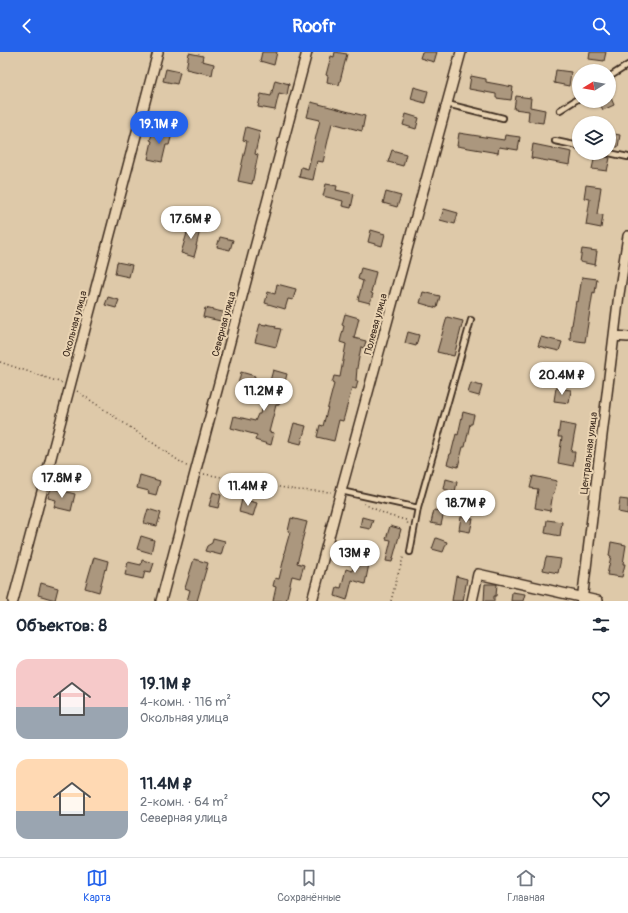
<!DOCTYPE html>
<html lang="ru">
<meta charset="utf-8">
<style>
:root{--surface:#fff;--page:#f6f6f7;--text:#1f2937;--muted:#747a83;--line:#e0e1e3;--accent:#2563eb}
body{margin:0;font-family:Pangolin,sans-serif;background:var(--page);color:var(--text);height:100vh;display:flex;flex-direction:column;font-size:15px;white-space:nowrap}
*{box-sizing:border-box;margin:0}
p{font-size:13px;color:var(--muted)}
.icon{flex:none;width:22px;height:22px;fill:none;stroke:currentColor;stroke-width:2;stroke-linecap:round;stroke-linejoin:round}
.map{position:relative;height:549px;overflow:hidden}
.sheet{display:flex;flex-direction:column;background:var(--surface);flex:1}
.sheet>*{flex:none}
.needle{width:26px;rotate:259deg}
.tools{position:absolute;left:572px;top:12px;display:grid;gap:8px}
.tools a{display:grid;place-items:center;width:44px;height:44px;border-radius:50%;background:var(--surface);box-shadow:0 1px 3px #0004;font-size:20px}
.price{position:absolute;translate:-50% -34px;padding:0 9px;border-radius:14px;background:#fff;color:#222;font-size:13px;line-height:26px;filter:drop-shadow(0 1px 2px #0008)}
.price::after{content:'';position:absolute;left:50%;top:24px;width:12px;height:9px;margin-left:-6px;background:inherit;clip-path:polygon(0 0,100% 0,50% 100%)}
.price.active{background:var(--accent);color:#fff}
ul{padding:0;list-style:none}
li{display:flex;align-items:center;gap:12px;height:100px;padding:0 16px}
li span{display:grid;place-items:center;flex:none;width:112px;height:80px;border-radius:12px;color:#555}
li>.icon{margin-inline-start:auto}
span .icon{width:48px;height:48px;fill:#fffc;stroke-width:1}
li b{font-size:17px}
h2{display:flex;justify-content:space-between;align-items:center;height:48px;padding:0 16px;font-size:17px}
header{display:flex;justify-content:space-between;align-items:center;height:52px;padding:0 16px;background:var(--accent);color:#fff;font-size:18px;font-weight:700}
.menu{display:flex;justify-content:space-around;align-items:center;height:56px;border-top:1px solid var(--line);background:var(--surface);font-size:11px;color:var(--muted)}
.menu a{display:grid;justify-items:center;gap:2px}
.menu .active{color:var(--accent)}
.map>svg:first-child{display:block}
.building{fill:#ab977e;stroke:#3b2a1e}
.lines{fill:none;stroke-linecap:round;stroke-linejoin:round}
.service-casing{stroke:#3b2a1e;stroke-width:8}
.minor-casing{stroke:#3b2a1e;stroke-width:12}
.path{stroke:#3b2a1e;stroke-width:1.5;stroke-dasharray:1 3;stroke-linecap:butt}
.service{stroke:#e9d3b2;stroke-width:4.5}
.minor{stroke:#e9d3b2;stroke-width:9}
.labels{text-anchor:middle;dominant-baseline:central;stroke-width:4;stroke-linejoin:round;paint-order:stroke}
.street-label{font-size:10px;fill:#3b2a1e;stroke:#e9d3b2}
</style>
<header><svg class="icon" aria-label="back" viewBox="0 0 24 24"><path d="M15 5l-7 7 7 7"/></svg>Roofr<svg class="icon" aria-label="search" viewBox="0 0 24 24"><circle cx="10" cy="10" r="6"/><path d="M15 15l6 6"/></svg></header>
<div class="map">
<svg width="628" height="549" viewBox="0 0 628 549">
<rect width="100%" height="100%" fill="#dec9a9"/>
<filter id="ink" filterUnits="userSpaceOnUse"><feTurbulence type="fractalNoise" baseFrequency=".025" numOctaves="2"/><feDisplacementMap in="SourceGraphic" scale="8" xChannelSelector="R" yChannelSelector="G"/><feConvolveMatrix kernelMatrix="1 2 1 2 8 2 1 2 1" color-interpolation-filters="sRGB"/></filter>
<g filter="url(#ink)">
<!-- building -->
<path class="building" d="M262 0H277L274 13 260 9Z
M335 0 347 2 339 33 327 30 328 24 326 23 331 4 334 5Z
M422 0H437L434 10 420 6Z
M590 0H606L604 9 589 7Z
M189 1 203 4 202 9 214 12 212 23 186 17Z
M166 17 180 20 177 32 163 29Z
M556 18 571 20 569 34 554 31Z
M471 24 486 27V30L513 35 511 48 496 46V42L469 37Z
M275 28 289 32 287 43 279 41 275 58 258 55 261 42 271 44Z
M414 35 428 39 425 51 411 47Z
M516 44 531 46 530 55 545 58 543 71 528 69 529 59 514 57Z
M611 46 614 53 603 58 600 52 605 49H609V47Z
M311 50 365 64 362 79 332 71 323 110 317 109 313 128 299 125 301 115 308 117 320 68 307 65Z
M406 62 419 66 416 77 403 73Z
M246 75 260 79 255 102 258 103 252 132 238 129 247 89 243 88Z
M154 77 172 82 169 93H166L162 110 148 107 152 89 150 88Z
M459 81 504 88 505 83 520 85 518 98 499 95 498 101 457 94Z
M609 81 620 83 618 95 609 94Z
M533 92 572 100 570 113 531 106Z
M392 98 406 102 403 114 388 110Z
M595 103 610 106 607 119 592 117Z
M326 132 337 134 336 138 354 142 351 156 342 154 343 149 323 144Z
M586 133 601 135 597 162 603 163 601 176 586 173 590 147 584 146Z
M386 140 401 144 397 155 383 151Z
M444 157 458 161 455 172 440 168Z
M188 171 201 174 196 194H197L194 205 181 201 187 181H186Z
M371 178 385 182 382 194 368 190Z
M220 185 233 188 230 198 217 195Z
M582 197 597 199 595 213 580 210Z
M117 210 132 213 129 225 115 222Z
M361 216 376 220 371 241 373 242 370 251 358 248 363 229 358 227Z
M582 225 597 227 595 241 593 240 585 290 570 288 571 273H572L576 249 578 250Z
M277 232 296 237 293 248 288 247 285 257 265 251 268 240 275 242Z
M423 240 440 244 437 256 420 251Z
M108 245 119 248 116 256 105 253Z
M205 256 227 261 225 270 203 265Z
M345 262 359 266 354 286 366 289 364 296 361 295 357 316 356 329H358L356 337 352 336 343 369 339 368 334 389 317 385 320 373 323 374 334 332 332 331 334 324 340 325 346 292 340 290 344 274 342 273Z
M447 265 463 269 454 304 437 300Z
M260 272 266 273V272L276 274 275 276 281 277 276 295 255 290Z
M408 280 419 283 416 294 405 291Z
M541 285 562 290 559 299 538 294Z
M569 317 584 319 582 332 567 330Z
M273 318 287 322 279 353H276L269 380 274 381 271 393 255 388 257 383 231 376 234 364 255 369 258 362H260L261 358H262Z
M241 320 255 324 252 336 238 332Z
M471 331 482 334 479 344 468 341Z
M556 336 571 338 569 351 554 349Z
M463 360 474 363 472 372H470L465 395H463L458 415 447 412 450 402H451L456 382 458 383Z
M294 371 306 374 301 392 289 389Z
M560 371 576 374 571 400H575L573 414 558 411 562 385H558Z
M140 423 160 429 156 443 148 441 149 439 137 436Z
M533 424 557 429 554 441H553L550 459 535 456 538 437 530 436Z
M446 427 457 430 455 440 444 437Z
M51 436 75 442 71 459 54 455 56 448 48 446Z
M213 440 221 443 218 456 209 454Z
M242 447 257 451 253 464 239 460Z
M620 447 628 448V462L618 460Z
M148 457 161 461 157 474 144 471Z
M434 458 444 460 441 473 431 471Z
M362 465 373 468 370 477 360 475Z
M461 465 473 467 470 480 459 478Z
M291 466 307 470 301 493H302L297 511 304 513 300 526 292 524 286 549H273L276 535 273 534 275 526 279 527 285 502 284 501 290 480 288 479Z
M547 468 562 470 560 484 545 481Z
M390 474 401 477 392 510 386 509 391 488 386 487Z
M141 484 154 488 151 501 137 497Z
M213 486 225 489 221 503 205 499 207 494 212 491Z
M436 486 447 490 443 500 432 497Z
M611 490 626 493 623 512H625L622 525 607 523 611 504H609Z
M357 499 371 502 365 532 352 528 347 548 335 544 337 535 341 536 346 517 352 519Z
M94 505 108 509 106 518 105 517 99 540 85 536Z
M546 505 561 507 558 521 543 518Z
M194 507 208 511 197 549H187L190 538 185 536Z
M142 508 154 511 151 520 145 519 143 527 125 523 128 510 141 513Z
M456 524 467 527 463 549H452Z
M41 531 58 536 55 548 38 543Z
M485 532H497L496 544H494V549H484Z
M512 540 525 542 523 549H511Z"/>
<g class="lines">
<defs>
<path id="service" d="M609 25 628 13
M447 52 503 66
M560 58 579 46
M555 89 579 94
M609 101 628 105
M341 439 418 456 471 268
M410 500 418 456"/>
<path id="minor" d="M614 284 628 285
M13 549 70 334 158 0
M161 549 307 0
M312 549 341 439 461 0
M472 549 478 522 598 549
M582 549 619 242 628 184"/>
</defs>
<!-- service casing -->
<use href="#service" class="service-casing"/>
<!-- minor casing -->
<use href="#minor" class="minor-casing"/>
<!-- path -->
<path class="path" d="M0 310 62 331
M77 339 188 415
M204 422 297 438 331 440
M364 452 390 464 406 468 408 472
M391 549 396 529 404 503"/>
<!-- service -->
<use href="#service" class="service"/>
<!-- minor -->
<use href="#minor" class="minor"/>
</g>
</g>
<g class="labels">
<!-- street labels -->
<g class="street-label">
<text transform="translate(75 272) rotate(-75)">Окольная улица</text>
<text transform="translate(224 272) rotate(-75)">Северная улица</text>
<text transform="translate(376 272) rotate(-75)">Полевая улица</text>
<text transform="translate(589 401) rotate(-83)">Центральная улица</text>
</g>
</g>
</svg>
<div class="tools">
<a><svg class="needle" viewBox="-14 -14 28 28"><path d="M0-13l5 13h-10z" fill="#e53935"/><path d="M0 13l5-13h-10z" fill="#747a83"/></svg></a>
<a><svg class="icon" aria-label="layers" viewBox="0 0 24 24"><path d="M12 4l9 5-9 5-9-5zM3 14l9 5 9-5"/></svg></a>
</div>
<b class="price active" style="left:159px;top:93px">19.1M ₽</b>
<b class="price" style="left:191px;top:188px">17.6M ₽</b>
<b class="price" style="left:562px;top:344px">20.4M ₽</b>
<b class="price" style="left:264px;top:360px">11.2M ₽</b>
<b class="price" style="left:62px;top:447px">17.8M ₽</b>
<b class="price" style="left:248px;top:455px">11.4M ₽</b>
<b class="price" style="left:466px;top:472px">18.7M ₽</b>
<b class="price" style="left:355px;top:522px">13M ₽</b>
</div>
<section class="sheet">
<h2>Объектов: 8<svg class="icon" aria-label="filters" viewBox="0 0 24 24"><path d="M4 7h16M4 17h16"/><circle cx="9" cy="7" r="2"/><circle cx="15" cy="17" r="2"/></svg></h2>
<ul>
<li><span style="background:linear-gradient(#f6c9c9 60%,#9aa5b1 0)"><svg class="icon" aria-label="home" viewBox="0 0 24 24"><path d="M3 11l9-7 9 7M6 9v11h12V9"/></svg></span><div><b>19.1M ₽</b><p>4-комн. · 116 m²</p><p>Окольная улица</p></div><svg class="icon" aria-label="heart" viewBox="0 0 24 24"><path d="M12 20l-8-8c-3-5 5-10 8-4 3-6 11-1 8 4z"/></svg></li>
<li><span style="background:linear-gradient(#ffd9b3 65%,#9aa5b1 0)"><svg class="icon" aria-label="home" viewBox="0 0 24 24"><path d="M3 11l9-7 9 7M6 9v11h12V9"/></svg></span><div><b>11.4M ₽</b><p>2-комн. · 64 m²</p><p>Северная улица</p></div><svg class="icon" aria-label="heart" viewBox="0 0 24 24"><path d="M12 20l-8-8c-3-5 5-10 8-4 3-6 11-1 8 4z"/></svg></li>
</ul>
</section>
<nav class="menu">
<a class="active"><svg class="icon" aria-label="map" viewBox="0 0 24 24"><path d="M3 6l6-2 6 2 6-2v14l-6 2-6-2-6 2zM9 4v14M15 6v14"/></svg>Карта</a>
<a><svg class="icon" aria-label="saved" viewBox="0 0 24 24"><path d="M7 4h10v16l-5-4-5 4z"/></svg>Сохранённые</a>
<a><svg class="icon" aria-label="home" viewBox="0 0 24 24"><path d="M3 11l9-7 9 7M6 9v11h12V9"/></svg>Главная</a>
</nav>
